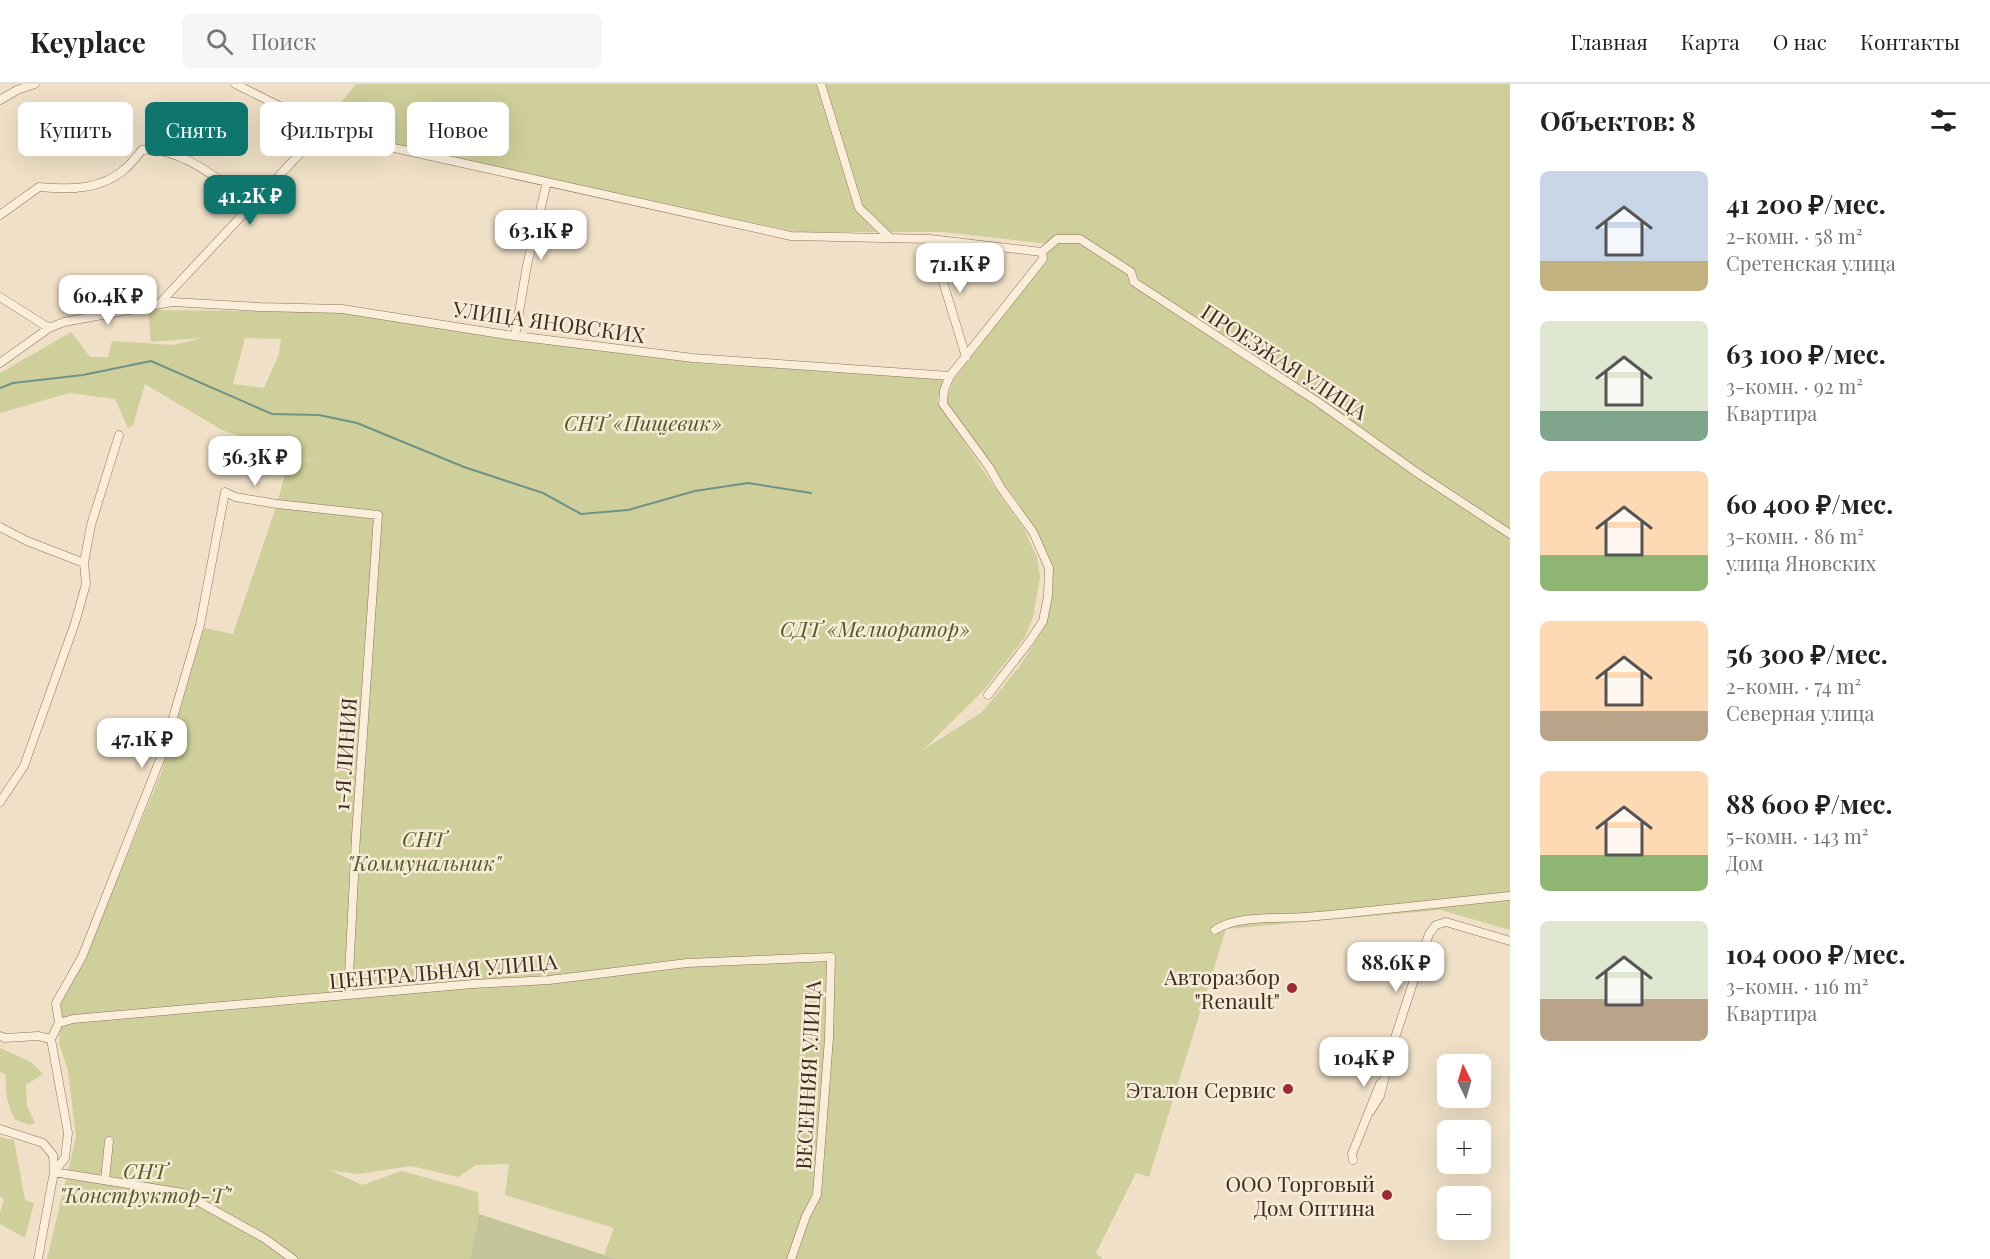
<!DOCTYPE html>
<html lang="ru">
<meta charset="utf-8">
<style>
:root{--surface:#fff;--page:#f6f6f6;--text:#222;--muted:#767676;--line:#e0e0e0;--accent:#0f766e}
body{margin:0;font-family:"Playfair Display",serif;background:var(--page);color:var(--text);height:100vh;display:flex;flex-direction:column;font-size:22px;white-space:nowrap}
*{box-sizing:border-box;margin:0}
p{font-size:20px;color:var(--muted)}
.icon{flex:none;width:33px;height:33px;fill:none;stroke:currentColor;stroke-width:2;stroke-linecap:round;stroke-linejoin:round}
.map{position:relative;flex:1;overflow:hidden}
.drawer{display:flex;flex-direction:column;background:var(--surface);width:480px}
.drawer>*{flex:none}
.banner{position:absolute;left:18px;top:18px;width:570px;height:54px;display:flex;gap:12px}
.needle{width:39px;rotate:355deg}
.buttons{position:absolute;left:1437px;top:970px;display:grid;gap:12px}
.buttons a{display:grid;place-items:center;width:54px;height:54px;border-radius:9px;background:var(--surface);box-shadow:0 6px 24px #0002;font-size:30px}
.price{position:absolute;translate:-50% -51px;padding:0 14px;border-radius:12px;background:#fff;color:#222;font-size:20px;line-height:39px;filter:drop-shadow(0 2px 3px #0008)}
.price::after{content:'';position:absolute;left:50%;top:36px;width:18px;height:14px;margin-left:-9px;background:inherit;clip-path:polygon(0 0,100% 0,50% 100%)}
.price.selected{background:var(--accent);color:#fff}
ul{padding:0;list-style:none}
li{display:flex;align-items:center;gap:18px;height:150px;padding:0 30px}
li span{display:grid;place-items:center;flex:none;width:168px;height:120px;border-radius:9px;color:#555}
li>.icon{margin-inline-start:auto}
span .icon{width:72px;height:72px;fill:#fffc;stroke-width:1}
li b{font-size:26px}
h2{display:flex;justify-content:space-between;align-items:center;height:72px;padding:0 30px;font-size:26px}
.chip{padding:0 21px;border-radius:9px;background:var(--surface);box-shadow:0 6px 24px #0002;font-size:21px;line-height:54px}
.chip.selected{background:var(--accent);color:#fff}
header{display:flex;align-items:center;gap:36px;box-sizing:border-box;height:84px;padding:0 30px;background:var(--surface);border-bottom:2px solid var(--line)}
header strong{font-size:28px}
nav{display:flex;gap:33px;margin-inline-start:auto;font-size:21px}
.search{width:420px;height:54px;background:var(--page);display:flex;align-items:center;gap:15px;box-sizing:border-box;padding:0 21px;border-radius:9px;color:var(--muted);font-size:22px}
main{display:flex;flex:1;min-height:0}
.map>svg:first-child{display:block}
.green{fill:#cecf9a;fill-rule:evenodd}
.cemetery{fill:#c3c499}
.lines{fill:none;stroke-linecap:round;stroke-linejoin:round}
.stream{stroke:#6e9386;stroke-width:2}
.minor-casing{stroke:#8d715b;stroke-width:9}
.minor{stroke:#faeedb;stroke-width:8}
.poi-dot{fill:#9e2934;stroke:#f7ebd7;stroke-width:2}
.labels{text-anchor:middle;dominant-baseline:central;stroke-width:5;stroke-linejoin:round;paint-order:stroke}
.street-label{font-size:21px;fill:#3c2b1f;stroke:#f7ebd7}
.park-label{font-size:21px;font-style:italic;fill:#515925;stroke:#f7ebd7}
.poi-label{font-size:21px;fill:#3c2b1f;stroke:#f7ebd7;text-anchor:end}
</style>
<header>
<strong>Keyplace</strong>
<div class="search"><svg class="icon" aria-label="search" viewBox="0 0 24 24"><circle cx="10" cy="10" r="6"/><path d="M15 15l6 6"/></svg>Поиск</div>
<nav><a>Главная</a><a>Карта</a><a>О нас</a><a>Контакты</a></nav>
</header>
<main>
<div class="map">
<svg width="1510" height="1175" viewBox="0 0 1510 1175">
<rect width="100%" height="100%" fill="#f0e0c7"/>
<!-- green -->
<path class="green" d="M356 0H1510V846L1441 826 1226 845 1149 1093 1136 1089 1096 1169 1103 1175H617L604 1171 614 1144 505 1111 509 1080 476 1081 458 1093 411 1082 358 1090 330 1086 362 1101 402 1087 478 1108 479 1130 470 1175H47L76 1053 68 987 59 959 61 919 120 789 162 687 204 544 233 550 277 420 290 371 322 381 222 346 145 300 133 341 128 344 115 315 69 309 0 329V289L71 248 90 273H108L112 257 173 261 202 254 151 258 148 226 347 228 493 253 707 280 942 293 943 300 937 317 1001 413 1023 443 1037 473 1040 493 1033 533 1025 553 985 605 923 666 982 628 1019 583 1044 544 1052 501 1047 468 1018 419 948 321V311L954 295 1047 175 1048 160 943 148H797L360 54 328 42 338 22ZM245 254 281 255 279 270 264 304 233 300Z
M0 964 31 978 43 990 26 1001 27 1022 35 1039 30 1041 14 1035 7 1015 5 990 0 988Z
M0 1053 14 1056 25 1116 34 1119 25 1154 0 1140V1128L4 1116 0 1112Z"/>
<!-- cemetery -->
<path class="cemetery" d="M479 1130 604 1171 617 1175H470Z"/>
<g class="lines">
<!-- stream -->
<path class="stream" d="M0 304 13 299 83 291 151 277 272 330 319 331 357 339 464 383 543 409 581 430 628 426 695 407 748 399 811 409"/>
<defs>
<path id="minor" d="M235 0 308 36 321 47 357 59 385 62 791 152 930 155 1042 168
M821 0 859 124 889 153
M0 16 17 6 35 0
M0 131 39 103C70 106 102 106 126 84 132 79 137 72 142 66 183 63 221 98 254 120
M930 155 966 273
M1042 168 1057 155H1080L1131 188 1134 198 1318 318 1416 388 1510 450
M0 213 49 244
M160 219 321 47
M515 252 527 181 547 98
M0 279 49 244 64 238 172 218 259 223 342 225 507 251 693 274 950 292 1043 175 1042 168
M950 292 944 306 943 320 989 383 1001 404 1033 448 1049 484 1048 512 1043 537 1029 558 988 611
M0 443 27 457 84 479
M0 718 24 682 75 539 86 500 84 479 91 441 119 351
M1215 846C1237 831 1278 835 1305 833 1373 827 1442 819 1510 812
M59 939 73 935 473 900 549 896 687 879 831 873 829 954 817 1111 806 1132 791 1175
M0 952 5 954 38 952 51 955
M1370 1028 1380 1012 1392 963 1429 850 1436 841 1446 838 1510 857
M0 1045 43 1059 53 1071 54 1088 38 1175
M1353 1076 1352 1070 1380 1000
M54 1088 65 1074 68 1049 51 955 59 939 56 919 82 873 163 668 200 541 225 408 235 413 277 420 378 431 356 752 348 911
M54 1088 183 1109 264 1154 293 1175
M105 1096 109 1057"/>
</defs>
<!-- minor casing -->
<use href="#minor" class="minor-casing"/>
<!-- minor -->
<use href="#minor" class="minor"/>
</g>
<!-- markers -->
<g class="poi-dot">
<circle cx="1292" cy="904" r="6"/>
<circle cx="1288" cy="1005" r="6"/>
<circle cx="1387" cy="1111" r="6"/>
</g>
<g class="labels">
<!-- street labels -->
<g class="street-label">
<text transform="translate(549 237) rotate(8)">УЛИЦА ЯНОВСКИХ</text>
<text transform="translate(1285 277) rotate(33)">ПРОЕЗЖАЯ УЛИЦА</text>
<text transform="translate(344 670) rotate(-86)">1-Я ЛИНИЯ</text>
<text transform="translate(443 886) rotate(-5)">ЦЕНТРАЛЬНАЯ УЛИЦА</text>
<text transform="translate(807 991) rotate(-87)">ВЕСЕННЯЯ УЛИЦА</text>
</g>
<!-- park labels -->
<g class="park-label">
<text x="643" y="338">СНТ «Пищевик»</text>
<text x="875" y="544">СДТ «Мелиоратор»</text>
<text x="424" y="754">СНТ<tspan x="424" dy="24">"Коммунальник"</tspan></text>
<text x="145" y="1086">СНТ<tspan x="145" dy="24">"Конструктор-Т"</tspan></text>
</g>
<!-- poi labels -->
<g class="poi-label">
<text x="1280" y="892">Авторазбор<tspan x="1280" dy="24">"Renault"</tspan></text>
<text x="1276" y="1005">Эталон Сервис</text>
<text x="1375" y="1099">ООО Торговый<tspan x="1375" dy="24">Дом Оптина</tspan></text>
</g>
</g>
</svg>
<div class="buttons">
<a><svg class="needle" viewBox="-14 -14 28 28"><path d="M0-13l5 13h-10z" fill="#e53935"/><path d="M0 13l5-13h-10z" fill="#767676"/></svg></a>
<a>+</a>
<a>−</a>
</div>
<b class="price selected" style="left:250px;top:142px">41.2K ₽</b>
<b class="price" style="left:541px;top:177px">63.1K ₽</b>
<b class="price" style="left:960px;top:210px">71.1K ₽</b>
<b class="price" style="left:108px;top:242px">60.4K ₽</b>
<b class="price" style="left:255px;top:403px">56.3K ₽</b>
<b class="price" style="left:142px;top:685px">47.1K ₽</b>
<b class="price" style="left:1396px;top:909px">88.6K ₽</b>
<b class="price" style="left:1364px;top:1004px">104K ₽</b>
<div class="banner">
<a class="chip">Купить</a>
<a class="chip selected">Снять</a>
<a class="chip">Фильтры</a>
<a class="chip">Новое</a>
</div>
</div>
<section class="drawer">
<h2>Объектов: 8<svg class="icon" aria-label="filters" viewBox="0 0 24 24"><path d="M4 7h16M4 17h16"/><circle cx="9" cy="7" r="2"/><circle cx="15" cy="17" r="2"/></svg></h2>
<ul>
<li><span style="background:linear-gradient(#c9d6e8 75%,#c2b280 0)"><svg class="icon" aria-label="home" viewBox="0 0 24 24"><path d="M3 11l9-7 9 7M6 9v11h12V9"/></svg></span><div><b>41 200 ₽/мес.</b><p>2-комн. · 58 m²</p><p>Сретенская улица</p></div></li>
<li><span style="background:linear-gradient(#dfe7d0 75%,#7fa58c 0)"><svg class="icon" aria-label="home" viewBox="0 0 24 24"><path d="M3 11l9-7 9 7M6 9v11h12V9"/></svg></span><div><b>63 100 ₽/мес.</b><p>3-комн. · 92 m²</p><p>Квартира</p></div></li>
<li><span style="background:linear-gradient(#ffd9b3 70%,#8fb573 0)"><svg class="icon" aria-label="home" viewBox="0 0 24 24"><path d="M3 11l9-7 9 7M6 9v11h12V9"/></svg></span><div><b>60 400 ₽/мес.</b><p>3-комн. · 86 m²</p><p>улица Яновских</p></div></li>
<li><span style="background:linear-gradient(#ffd9b3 75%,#b9a48a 0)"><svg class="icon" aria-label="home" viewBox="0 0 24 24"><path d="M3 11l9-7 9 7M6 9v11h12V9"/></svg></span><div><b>56 300 ₽/мес.</b><p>2-комн. · 74 m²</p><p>Северная улица</p></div></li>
<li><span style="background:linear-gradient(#ffd9b3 70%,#8fb573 0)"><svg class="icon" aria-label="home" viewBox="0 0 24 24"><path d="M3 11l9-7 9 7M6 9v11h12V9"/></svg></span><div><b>88 600 ₽/мес.</b><p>5-комн. · 143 m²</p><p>Дом</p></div></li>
<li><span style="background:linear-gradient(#dfe7d0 65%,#b9a48a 0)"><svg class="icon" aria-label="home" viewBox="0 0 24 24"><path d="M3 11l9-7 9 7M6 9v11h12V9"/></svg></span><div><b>104 000 ₽/мес.</b><p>3-комн. · 116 m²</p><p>Квартира</p></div></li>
</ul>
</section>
</main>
